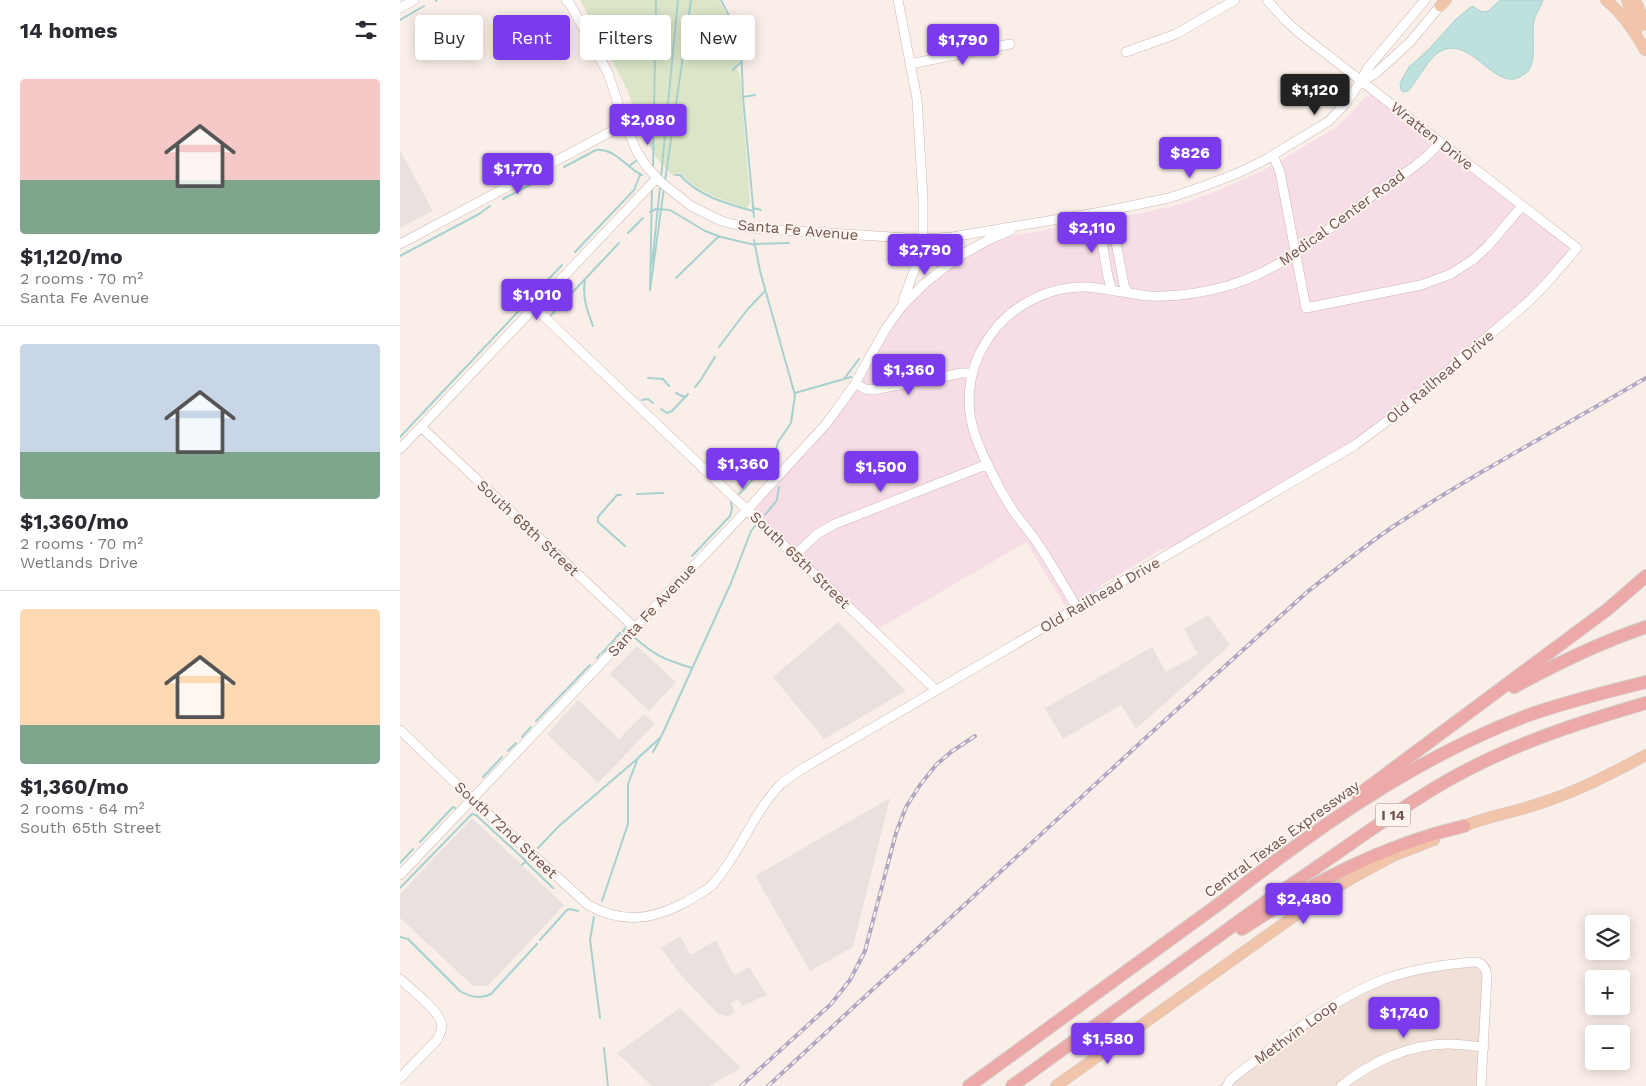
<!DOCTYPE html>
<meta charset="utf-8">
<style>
:root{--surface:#fff;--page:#f2f2f3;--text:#2b2b33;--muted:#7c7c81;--line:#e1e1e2;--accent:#7c3aed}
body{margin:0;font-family:"Work Sans",sans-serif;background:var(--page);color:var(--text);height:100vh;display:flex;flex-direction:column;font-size:19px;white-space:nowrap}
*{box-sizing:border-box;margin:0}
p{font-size:16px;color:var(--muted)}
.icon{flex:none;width:28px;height:28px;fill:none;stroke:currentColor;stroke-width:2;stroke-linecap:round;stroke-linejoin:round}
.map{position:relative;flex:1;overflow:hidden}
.panel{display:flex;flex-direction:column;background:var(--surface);width:400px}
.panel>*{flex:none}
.banner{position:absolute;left:15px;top:15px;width:475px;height:45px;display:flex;gap:10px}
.fabs{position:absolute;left:1185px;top:915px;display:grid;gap:10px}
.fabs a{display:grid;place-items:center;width:45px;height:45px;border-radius:5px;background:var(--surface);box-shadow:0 2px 12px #0003;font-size:25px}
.price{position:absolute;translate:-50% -42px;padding:0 11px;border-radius:5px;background:var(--accent);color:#fff;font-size:16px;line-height:32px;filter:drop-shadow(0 1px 2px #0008)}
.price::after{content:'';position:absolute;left:50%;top:30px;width:15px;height:11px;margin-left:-8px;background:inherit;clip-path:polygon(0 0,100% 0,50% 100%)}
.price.on{background:#222;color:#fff}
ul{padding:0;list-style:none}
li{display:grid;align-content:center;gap:10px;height:265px;padding:0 20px}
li+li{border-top:1px solid var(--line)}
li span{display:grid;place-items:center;height:155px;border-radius:5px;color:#555}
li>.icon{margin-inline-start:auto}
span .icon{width:90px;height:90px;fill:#fffc;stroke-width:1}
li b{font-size:21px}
h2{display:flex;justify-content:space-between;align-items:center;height:60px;padding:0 20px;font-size:21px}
.tag{padding:0 18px;border-radius:5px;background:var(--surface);box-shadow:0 2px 12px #0003;font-size:18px;line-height:45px}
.tag.on{background:var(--accent);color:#fff}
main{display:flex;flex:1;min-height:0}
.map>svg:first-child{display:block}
.residential{fill:#f0e0d8}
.industrial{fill:#e9e1de}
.medical{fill:#f6dde6}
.green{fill:#dbe6c8}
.water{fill:#bfe1de;stroke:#a7d1ce}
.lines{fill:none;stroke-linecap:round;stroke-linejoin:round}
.stream{stroke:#a7d1ce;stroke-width:2}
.minor-casing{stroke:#ccb8b3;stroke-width:10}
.major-casing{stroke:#d4ccca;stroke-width:12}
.highway-casing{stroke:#d4ccca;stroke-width:14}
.minor{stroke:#fff;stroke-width:9}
.major{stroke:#f0c5a9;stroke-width:11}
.highway{stroke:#eca9a7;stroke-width:12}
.rail-casing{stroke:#b0a8c2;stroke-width:4}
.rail{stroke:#fdf4ee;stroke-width:2;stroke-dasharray:5.5;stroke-linecap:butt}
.labels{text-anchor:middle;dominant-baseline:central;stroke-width:4;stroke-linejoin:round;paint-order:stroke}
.shield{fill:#fdf4ee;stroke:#9b847f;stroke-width:1}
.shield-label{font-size:14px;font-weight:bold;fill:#71544f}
.street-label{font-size:15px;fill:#71544f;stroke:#fdf4ee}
</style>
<main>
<section class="panel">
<h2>14 homes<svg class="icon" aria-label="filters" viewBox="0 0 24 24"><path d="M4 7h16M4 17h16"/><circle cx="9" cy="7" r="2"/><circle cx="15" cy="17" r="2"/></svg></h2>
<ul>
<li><span style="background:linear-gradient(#f6c9c9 65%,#7fa58c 0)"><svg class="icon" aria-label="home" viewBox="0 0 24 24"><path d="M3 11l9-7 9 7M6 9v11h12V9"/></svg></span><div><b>$1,120/mo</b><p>2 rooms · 70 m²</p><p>Santa Fe Avenue</p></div></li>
<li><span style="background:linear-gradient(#c9d6e8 70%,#7fa58c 0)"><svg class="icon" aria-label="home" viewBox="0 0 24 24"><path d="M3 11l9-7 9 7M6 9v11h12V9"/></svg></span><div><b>$1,360/mo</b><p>2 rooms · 70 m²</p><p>Wetlands Drive</p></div></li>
<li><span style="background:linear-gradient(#ffd9b3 75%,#7fa58c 0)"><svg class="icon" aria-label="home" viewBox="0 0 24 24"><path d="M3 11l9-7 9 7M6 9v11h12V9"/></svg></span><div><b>$1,360/mo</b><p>2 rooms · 64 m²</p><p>South 65th Street</p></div></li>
</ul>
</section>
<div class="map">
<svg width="1246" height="1086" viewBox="0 0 1246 1086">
<rect width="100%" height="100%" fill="#faefe8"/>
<!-- residential -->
<path class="residential" d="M1076 958 1084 959 1091 966 1085 1086H818L918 1013 968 982Z"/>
<!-- industrial -->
<path class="industrial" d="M0 150 33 211 0 228Z
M808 615 830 645 736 729 721 705 663 739 645 708 752 647 766 672 798 654 784 629Z
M438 622 506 691 424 739 373 677Z
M237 646 276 682 249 711 210 674Z
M178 700 219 739 244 714 255 724 198 783 147 734Z
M490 798 453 947 410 971 355 876Z
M72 818 164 905 88 986H73L0 918V894Z
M280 936 291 955 316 940 334 975 349 967 367 995 342 1006 338 999 331 1003 334 1010 333 1014 327 1016 318 1014 280 974 261 948Z
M280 1008 341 1068 309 1086H252L217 1053Z"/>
<!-- medical -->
<path class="medical" d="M972 95 975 96 1167 244 1168 249V253L1152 272 1127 299 974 428 778 544 758 551 703 584 689 596 667 609 626 542 478 629 357 513 355 508 427 428 450 398 500 316 514 300 550 266 580 248 604 237 743 213 784 203 814 192 862 171 934 129 945 120 965 97Z"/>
<!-- green -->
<path class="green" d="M180 0H319C327 16 342 37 340 56 340 60 337 64 335 67L340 74 350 202 347 208C324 201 297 192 280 173H277L274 177 258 160 244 137 236 118 229 94 223 81Z"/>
<!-- water -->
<path class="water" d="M1100 0H1143C1141 7 1135 14 1134 21 1131 35 1137 58 1129 70 1127 73 1123 75 1120 77 1094 91 1070 33 1039 52 1029 58 1017 81 1008 91L1003 92 1001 90 1000 83 1009 67 1029 49 1056 19 1072 6 1082 12 1088 11Z"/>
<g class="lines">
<!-- stream -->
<path class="stream" d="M321 0 337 31 341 43 343 97 354 217
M36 1 37 0
M0 20 24 6
M333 70 342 61
M343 97 355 95
M229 166 236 161
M164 167 196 150C216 148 226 168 242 175
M253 168 256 0
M276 175H280C298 196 327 204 353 211
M261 177 278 0
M265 181 291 0
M252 188 250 290 264 188
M103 199 151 174
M353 208 361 210
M250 212 256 209 270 210 305 231 321 237 355 245
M228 233 243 218
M354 240 360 271 395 395 391 423 378 442 375 456 377 467
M355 244 389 243
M175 252 234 190 240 175
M0 256 79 214 90 206
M252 264 260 187
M276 278 319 236
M185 280C182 297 187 310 193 326
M170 295 219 243
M151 315 165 301
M319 347 347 310 365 291
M248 378 263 379 269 386
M444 379 459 359
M295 387 300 381 315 357
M276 393 282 396 285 397
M395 393 451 377
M242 400 248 399 253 403
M261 409 267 413 272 411 288 394
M0 437 162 265
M237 494 263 493
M339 494 375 456
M221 495H217L198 517V522L225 546
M365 515 377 500 379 487
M292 556 330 516 332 509 331 502
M223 631 225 628 226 629
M216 637 220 633
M234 637C255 656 266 660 292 668
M202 653 215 639
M197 658 200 654
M136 721 190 665
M122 737 131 727
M108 751 116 743
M253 752 260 739
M83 777 102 757
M20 842 53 807 55 808
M138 848 159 826 237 759
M126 862 153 888
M0 863 13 849
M0 888 72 814 76 815 126 861 122 865
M202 901 228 824V784L238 758 261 737 331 583 351 531 355 526
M194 917 190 940 200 1018
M0 937 8 939 60 991C70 997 80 1000 91 994L137 944
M140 940 167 910 170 909 178 911
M204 1048 208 1086"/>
<defs>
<path id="minor" d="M166 0 170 4 208 73 225 124 237 152 247 167 262 183 291 206 321 221 349 228 523 239 552 237 701 212 769 198 807 185 838 173 863 161 929 121 945 104 961 81 967 69 1025 0
M498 0 517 99 523 198V239L515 268 503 301
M0 8 14 0
M726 52 776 34 835 0
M510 64 610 44
M961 81 975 74 1011 41 1040 6
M873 155 880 172 906 308 1021 285 1051 274 1074 259 1088 246 1122 206
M710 210 724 285 728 293
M697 213 708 277 712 290
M0 244 225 124
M134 307 536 690
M455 383 465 389 473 390 562 373H573
M21 427 235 628
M0 449 257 178
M395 555 417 534 435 524 588 464
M677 608C664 586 651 563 636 541 630 532 623 524 616 515 602 495 583 458 575 435 565 406 568 373 583 347 603 310 645 285 688 287 709 289 729 294 750 296 775 297 802 293 827 286 885 269 922 233 969 198 993 180 1021 166 1040 142
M0 730 72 799 188 905C223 924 252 920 286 902 295 896 307 891 314 883 340 853 353 813 380 785 386 779 395 774 402 769L955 445 994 416 1126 304 1146 284 1177 248 898 32 885 20 867 0
M0 875 347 510 426 424 453 387 485 330 502 306 525 283 561 255 590 239 611 230
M0 979C10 988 38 1010 41 1022 43 1029 40 1034 37 1040L0 1078
M827 1086 831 1079C877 1045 923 1005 977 982 1001 972 1029 967 1054 964 1070 963 1084 956 1087 976L1081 1086
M941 1086C971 1062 1009 1044 1049 1044 1060 1044 1072 1046 1084 1047"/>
<path id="major" d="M1206 0C1223 14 1234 31 1245 50
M1227 0 1237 29
M1235 0 1246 25
M1040 6 1046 0
M1057 829C1083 817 1112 813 1138 804 1176 792 1211 774 1246 755
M656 1086 911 904 954 877 993 856 1034 840"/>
<path id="highway" d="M1114 687C1156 664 1201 642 1246 627
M958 795 1208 609 1246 576
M842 929C912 883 982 845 1064 826
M569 1086 823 901C915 829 1015 758 1126 716 1165 702 1206 692 1246 682
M612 1086 871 898C929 861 984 817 1045 782 1107 746 1177 723 1246 703"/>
</defs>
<!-- minor casing -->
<use href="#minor" class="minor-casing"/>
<!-- major casing -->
<use href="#major" class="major-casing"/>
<!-- highway casing -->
<use href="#highway" class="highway-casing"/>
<!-- minor -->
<use href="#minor" class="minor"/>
<!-- major -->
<use href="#major" class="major"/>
<!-- highway -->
<use href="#highway" class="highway"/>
<defs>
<path id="rail" d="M341 1086 431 1004 450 980 465 951 496 833 506 807 520 785 536 765 551 752 575 736
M368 1086 752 732 906 593C935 570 963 547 994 526 1075 473 1162 427 1246 378"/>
</defs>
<!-- rail casing -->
<use href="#rail" class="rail-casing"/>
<!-- rail -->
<use href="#rail" class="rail"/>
</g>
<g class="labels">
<!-- shield labels -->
<rect class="shield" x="975.5" y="803.5" width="35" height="23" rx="4"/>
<g class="shield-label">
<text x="993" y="815">I 14</text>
</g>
<!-- street labels -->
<g class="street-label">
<text transform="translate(1032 136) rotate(38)">Wratten Drive</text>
<text transform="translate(942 218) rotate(-36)">Medical Center Road</text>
<text transform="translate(398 230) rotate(5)">Santa Fe Avenue</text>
<text transform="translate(1040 377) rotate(-40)">Old Railhead Drive</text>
<text transform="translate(128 528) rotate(43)">South 68th Street</text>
<text transform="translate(400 560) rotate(44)">South 65th Street</text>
<text transform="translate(700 595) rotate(-30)">Old Railhead Drive</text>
<text transform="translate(252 610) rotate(-47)">Santa Fe Avenue</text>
<text transform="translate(106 830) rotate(43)">South 72nd Street</text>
<text transform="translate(882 839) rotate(-36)">Central Texas Expressway</text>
<text transform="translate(896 1032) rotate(-36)">Methvin Loop</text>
</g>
</g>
</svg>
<div class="fabs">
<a><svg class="icon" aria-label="layers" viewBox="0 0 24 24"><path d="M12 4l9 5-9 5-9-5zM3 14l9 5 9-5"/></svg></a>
<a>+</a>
<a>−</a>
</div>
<b class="price" style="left:563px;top:66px">$1,790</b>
<b class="price on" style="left:915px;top:116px">$1,120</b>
<b class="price" style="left:248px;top:146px">$2,080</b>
<b class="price" style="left:790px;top:179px">$826</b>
<b class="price" style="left:118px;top:195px">$1,770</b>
<b class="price" style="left:692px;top:254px">$2,110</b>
<b class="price" style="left:525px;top:276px">$2,790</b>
<b class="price" style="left:137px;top:321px">$1,010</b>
<b class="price" style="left:509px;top:396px">$1,360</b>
<b class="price" style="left:343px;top:490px">$1,360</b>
<b class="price" style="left:481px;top:493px">$1,500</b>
<b class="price" style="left:904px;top:925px">$2,480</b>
<b class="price" style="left:1004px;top:1039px">$1,740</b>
<b class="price" style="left:708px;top:1065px">$1,580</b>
<div class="banner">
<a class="tag">Buy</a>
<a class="tag on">Rent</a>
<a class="tag">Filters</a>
<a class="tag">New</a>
</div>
</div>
</main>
